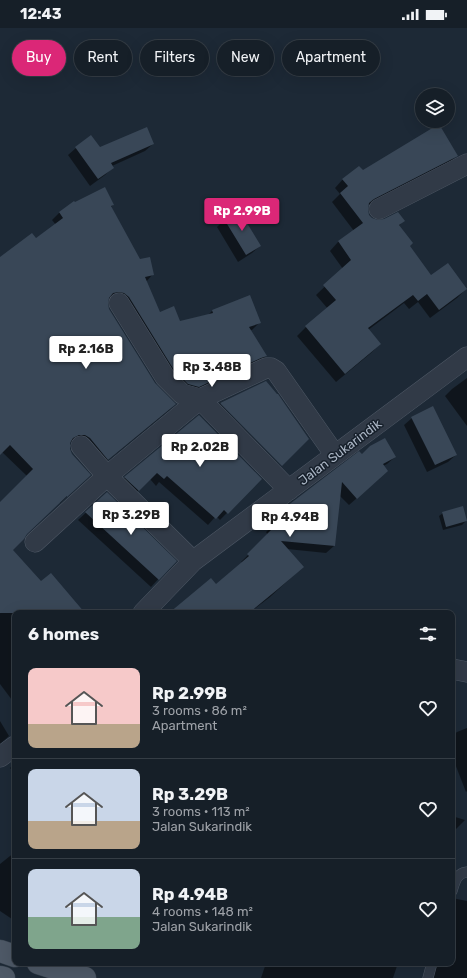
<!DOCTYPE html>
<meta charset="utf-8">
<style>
:root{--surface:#161f28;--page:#232c34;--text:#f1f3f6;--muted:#9ea2a8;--line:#353d45;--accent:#db2777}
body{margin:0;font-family:Rubik,sans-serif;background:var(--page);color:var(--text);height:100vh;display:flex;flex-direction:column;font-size:15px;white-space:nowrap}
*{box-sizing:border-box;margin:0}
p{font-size:13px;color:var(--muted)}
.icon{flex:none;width:22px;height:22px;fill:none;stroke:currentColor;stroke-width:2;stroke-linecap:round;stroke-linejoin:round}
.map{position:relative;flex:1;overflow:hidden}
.panel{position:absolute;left:12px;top:582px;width:443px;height:356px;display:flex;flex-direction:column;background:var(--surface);border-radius:8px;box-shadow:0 4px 16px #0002,0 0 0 1px var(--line)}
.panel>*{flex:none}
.banner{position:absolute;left:12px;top:12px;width:443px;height:36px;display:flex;gap:8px}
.tools{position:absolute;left:415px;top:60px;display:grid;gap:8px}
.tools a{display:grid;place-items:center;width:40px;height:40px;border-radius:50%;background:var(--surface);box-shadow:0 4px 16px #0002,0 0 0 1px var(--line);font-size:20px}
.price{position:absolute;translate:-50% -34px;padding:0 9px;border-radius:4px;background:#fff;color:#222;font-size:13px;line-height:26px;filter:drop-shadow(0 1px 2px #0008)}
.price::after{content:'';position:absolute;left:50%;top:24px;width:12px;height:9px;margin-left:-6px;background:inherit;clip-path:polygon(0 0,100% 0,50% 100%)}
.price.active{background:var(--accent);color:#fff}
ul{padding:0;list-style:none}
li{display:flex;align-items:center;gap:12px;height:100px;padding:0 16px}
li+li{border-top:1px solid var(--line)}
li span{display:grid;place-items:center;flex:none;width:112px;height:80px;border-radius:8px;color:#555}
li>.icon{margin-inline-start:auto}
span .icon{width:48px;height:48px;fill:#fffc;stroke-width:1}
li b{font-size:17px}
h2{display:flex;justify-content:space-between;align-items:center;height:48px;padding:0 16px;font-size:17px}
.tag{padding:0 14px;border-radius:18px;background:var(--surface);box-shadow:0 4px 16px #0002,0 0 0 1px var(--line);font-size:14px;line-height:36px}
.tag.active{background:var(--accent);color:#fff}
.status{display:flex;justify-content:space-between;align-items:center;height:28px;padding:0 20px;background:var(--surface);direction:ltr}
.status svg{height:11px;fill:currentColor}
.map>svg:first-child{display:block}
.shadow{fill:#0007}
.building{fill:#394757}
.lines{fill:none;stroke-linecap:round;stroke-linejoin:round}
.service-casing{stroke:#4e5865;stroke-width:11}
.minor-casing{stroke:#4e5865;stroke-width:21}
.primary-casing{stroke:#3a4450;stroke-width:23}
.service{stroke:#313a47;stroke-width:10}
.minor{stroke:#313a47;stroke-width:20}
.primary{stroke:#4e5967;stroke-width:22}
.labels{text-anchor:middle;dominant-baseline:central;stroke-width:3;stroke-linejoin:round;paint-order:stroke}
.street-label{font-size:13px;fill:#aab5c4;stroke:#17202b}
</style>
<div class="status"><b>12:43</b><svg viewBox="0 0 49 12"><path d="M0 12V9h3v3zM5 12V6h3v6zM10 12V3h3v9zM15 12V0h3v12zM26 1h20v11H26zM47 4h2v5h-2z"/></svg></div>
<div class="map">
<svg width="467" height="950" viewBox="0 0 467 950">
<rect width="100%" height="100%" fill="#1d2936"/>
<!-- shadow -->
<path class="shadow" d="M153 116 145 123 112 138 113 139 105 147 90 158 68 127 76 120H99Z
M457 127 448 136 368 177V187L372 191 378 193H403L399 198 409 218 431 248 466 261 457 270 430 290 418 274 409 281 404 275 368 302 380 316 371 325 336 354 297 308 306 299 328 281 316 267 343 241 330 223 338 214 354 203 332 174 340 166 335 160 343 151 362 144Z
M74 175 113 177 111 179 139 232 153 246 146 254 159 285 179 294 208 287 212 283 260 294 252 302H250L266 328 259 335 191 366 110 270 107 271 108 281 154 356 175 376 168 383 101 438 78 414H71L69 415V421L82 454 60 475H59L26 506 12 522 41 555 85 585H15V676L0 656V475L27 448 2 424 0 426V230L35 211 56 197 52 192 59 185Z
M224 192 260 218 252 225 238 234 217 199Z
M467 350V398L445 368 452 361Z
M266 354 223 376H220L280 438 274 444 213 382 220 375Z
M199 388 260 451 220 492 216 488 208 497 159 454 156 458 150 451 131 470 118 457 125 449Z
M412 390 456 427 448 434 427 444 404 397Z
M359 425 361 427 395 429 387 436 383 438 380 450 349 477 339 467 334 518 326 525 287 521 295 546 270 569 249 585H170L216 558 242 535 241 534 268 507 266 504 282 489 280 486 287 478Z
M107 465 175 533 151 559 78 492Z
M443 485 466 493 462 497 443 502 439 488Z
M0 693 9 708 0 716Z
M467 700V763L466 764 452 728V708L457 704Z
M15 735V745L10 740Z
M452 788 465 792 456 801 452 813Z
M15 824V893L0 883V836Z
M452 870 467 873V950H428L429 935H452Z
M266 935H398L393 950H261Z"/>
<!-- building -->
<path class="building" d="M439 96 458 128 374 171 369 175 368 181 369 187 372 190 378 192 384 191 398 184 405 193 399 197 413 215 410 218 431 247 448 235 467 261 439 282 427 266 418 273 413 267 368 300 381 316 345 346 305 298 336 272 323 257 351 232 338 213 363 195 340 165 348 158 342 151 359 138 363 142Z
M147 99 154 116 111 135 114 140 98 151 75 119 91 107 100 119Z
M105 159 114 177 111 178 140 231 150 229 154 247 145 249 160 284 174 278 180 293 213 285 212 282 250 267 261 295 249 299 267 328 261 330 199 359 188 356 174 342 129 269 124 265 119 264 113 265 109 270 108 275 109 281 155 355 176 376 108 432 90 410 85 407H79L73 410 70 415V421L72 426 91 447 67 469V468L27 506 24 511 13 522 41 553 51 545 85 585H0V474L33 441 10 417 0 427V229L32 205 36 210 63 190 59 184 74 173 75 174Z
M239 182 261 218 246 227 224 191Z
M266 353 277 366H278L309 411 282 438 220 375Z
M433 378 457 427 435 437 411 389Z
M199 387 262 451 228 486 224 482 216 491 167 448 164 451 157 445 139 463 124 449Z
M385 410 396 429 383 436 388 443 357 471 342 454 335 518 281 513 304 539 278 561 249 585H169L211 550 216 556 249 528 247 526 275 498 273 496 290 482 287 478 359 423 362 426 370 418Z
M107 464 177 533 159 552 85 484Z
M463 478 467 493 446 499 442 484Z"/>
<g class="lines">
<defs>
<path id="service" d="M452 863C455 853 457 845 467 844
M428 950 432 935"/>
<path id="minor" d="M379 181 467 136
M119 275 165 349 182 366 200 371 289 462
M81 418 107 448 193 533
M35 514 107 448 200 371 266 340H271L276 343 335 427
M143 585 193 533 467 329
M452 641 467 644
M0 729 15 718"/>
<path id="primary" d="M0 923 15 928
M38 935 85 950
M0 949 4 950"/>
</defs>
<!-- service casing -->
<use href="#service" class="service-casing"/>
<!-- minor casing -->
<use href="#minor" class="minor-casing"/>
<!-- primary casing -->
<use href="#primary" class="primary-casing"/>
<!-- service -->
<use href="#service" class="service"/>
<!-- minor -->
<use href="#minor" class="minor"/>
<!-- primary -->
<use href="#primary" class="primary"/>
</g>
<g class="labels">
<!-- street labels -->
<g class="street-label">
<text transform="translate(340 424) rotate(-37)">Jalan Sukarindik</text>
</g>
</g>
</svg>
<div class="tools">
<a><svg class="icon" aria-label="layers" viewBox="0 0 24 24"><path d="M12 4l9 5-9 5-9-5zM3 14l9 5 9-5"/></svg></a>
</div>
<b class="price active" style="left:242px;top:204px">Rp 2.99B</b>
<b class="price" style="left:86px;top:342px">Rp 2.16B</b>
<b class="price" style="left:212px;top:360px">Rp 3.48B</b>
<b class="price" style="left:200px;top:440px">Rp 2.02B</b>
<b class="price" style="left:131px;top:508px">Rp 3.29B</b>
<b class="price" style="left:290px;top:510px">Rp 4.94B</b>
<div class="banner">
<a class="tag active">Buy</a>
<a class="tag">Rent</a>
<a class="tag">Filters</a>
<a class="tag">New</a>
<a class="tag">Apartment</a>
</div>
<section class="panel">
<h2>6 homes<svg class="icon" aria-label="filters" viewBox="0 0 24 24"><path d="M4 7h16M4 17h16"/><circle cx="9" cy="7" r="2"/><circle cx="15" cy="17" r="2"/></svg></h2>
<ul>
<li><span style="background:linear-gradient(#f6c9c9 70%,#b9a48a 0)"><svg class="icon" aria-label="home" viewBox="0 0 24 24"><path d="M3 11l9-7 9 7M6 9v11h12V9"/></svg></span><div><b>Rp 2.99B</b><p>3 rooms · 86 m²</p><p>Apartment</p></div><svg class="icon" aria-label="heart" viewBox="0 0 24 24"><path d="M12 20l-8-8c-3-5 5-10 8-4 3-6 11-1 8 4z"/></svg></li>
<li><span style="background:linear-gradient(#c9d6e8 65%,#b9a48a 0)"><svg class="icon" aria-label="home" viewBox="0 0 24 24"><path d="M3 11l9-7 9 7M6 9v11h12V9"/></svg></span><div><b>Rp 3.29B</b><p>3 rooms · 113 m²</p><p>Jalan Sukarindik</p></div><svg class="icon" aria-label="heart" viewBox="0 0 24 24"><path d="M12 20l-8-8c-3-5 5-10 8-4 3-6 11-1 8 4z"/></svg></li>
<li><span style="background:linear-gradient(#c9d6e8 60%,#7fa58c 0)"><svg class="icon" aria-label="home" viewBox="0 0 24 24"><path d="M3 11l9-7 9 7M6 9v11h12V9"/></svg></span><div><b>Rp 4.94B</b><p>4 rooms · 148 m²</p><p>Jalan Sukarindik</p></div><svg class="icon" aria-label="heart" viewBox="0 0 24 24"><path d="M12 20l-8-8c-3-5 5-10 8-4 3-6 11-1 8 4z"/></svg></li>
</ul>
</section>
</div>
